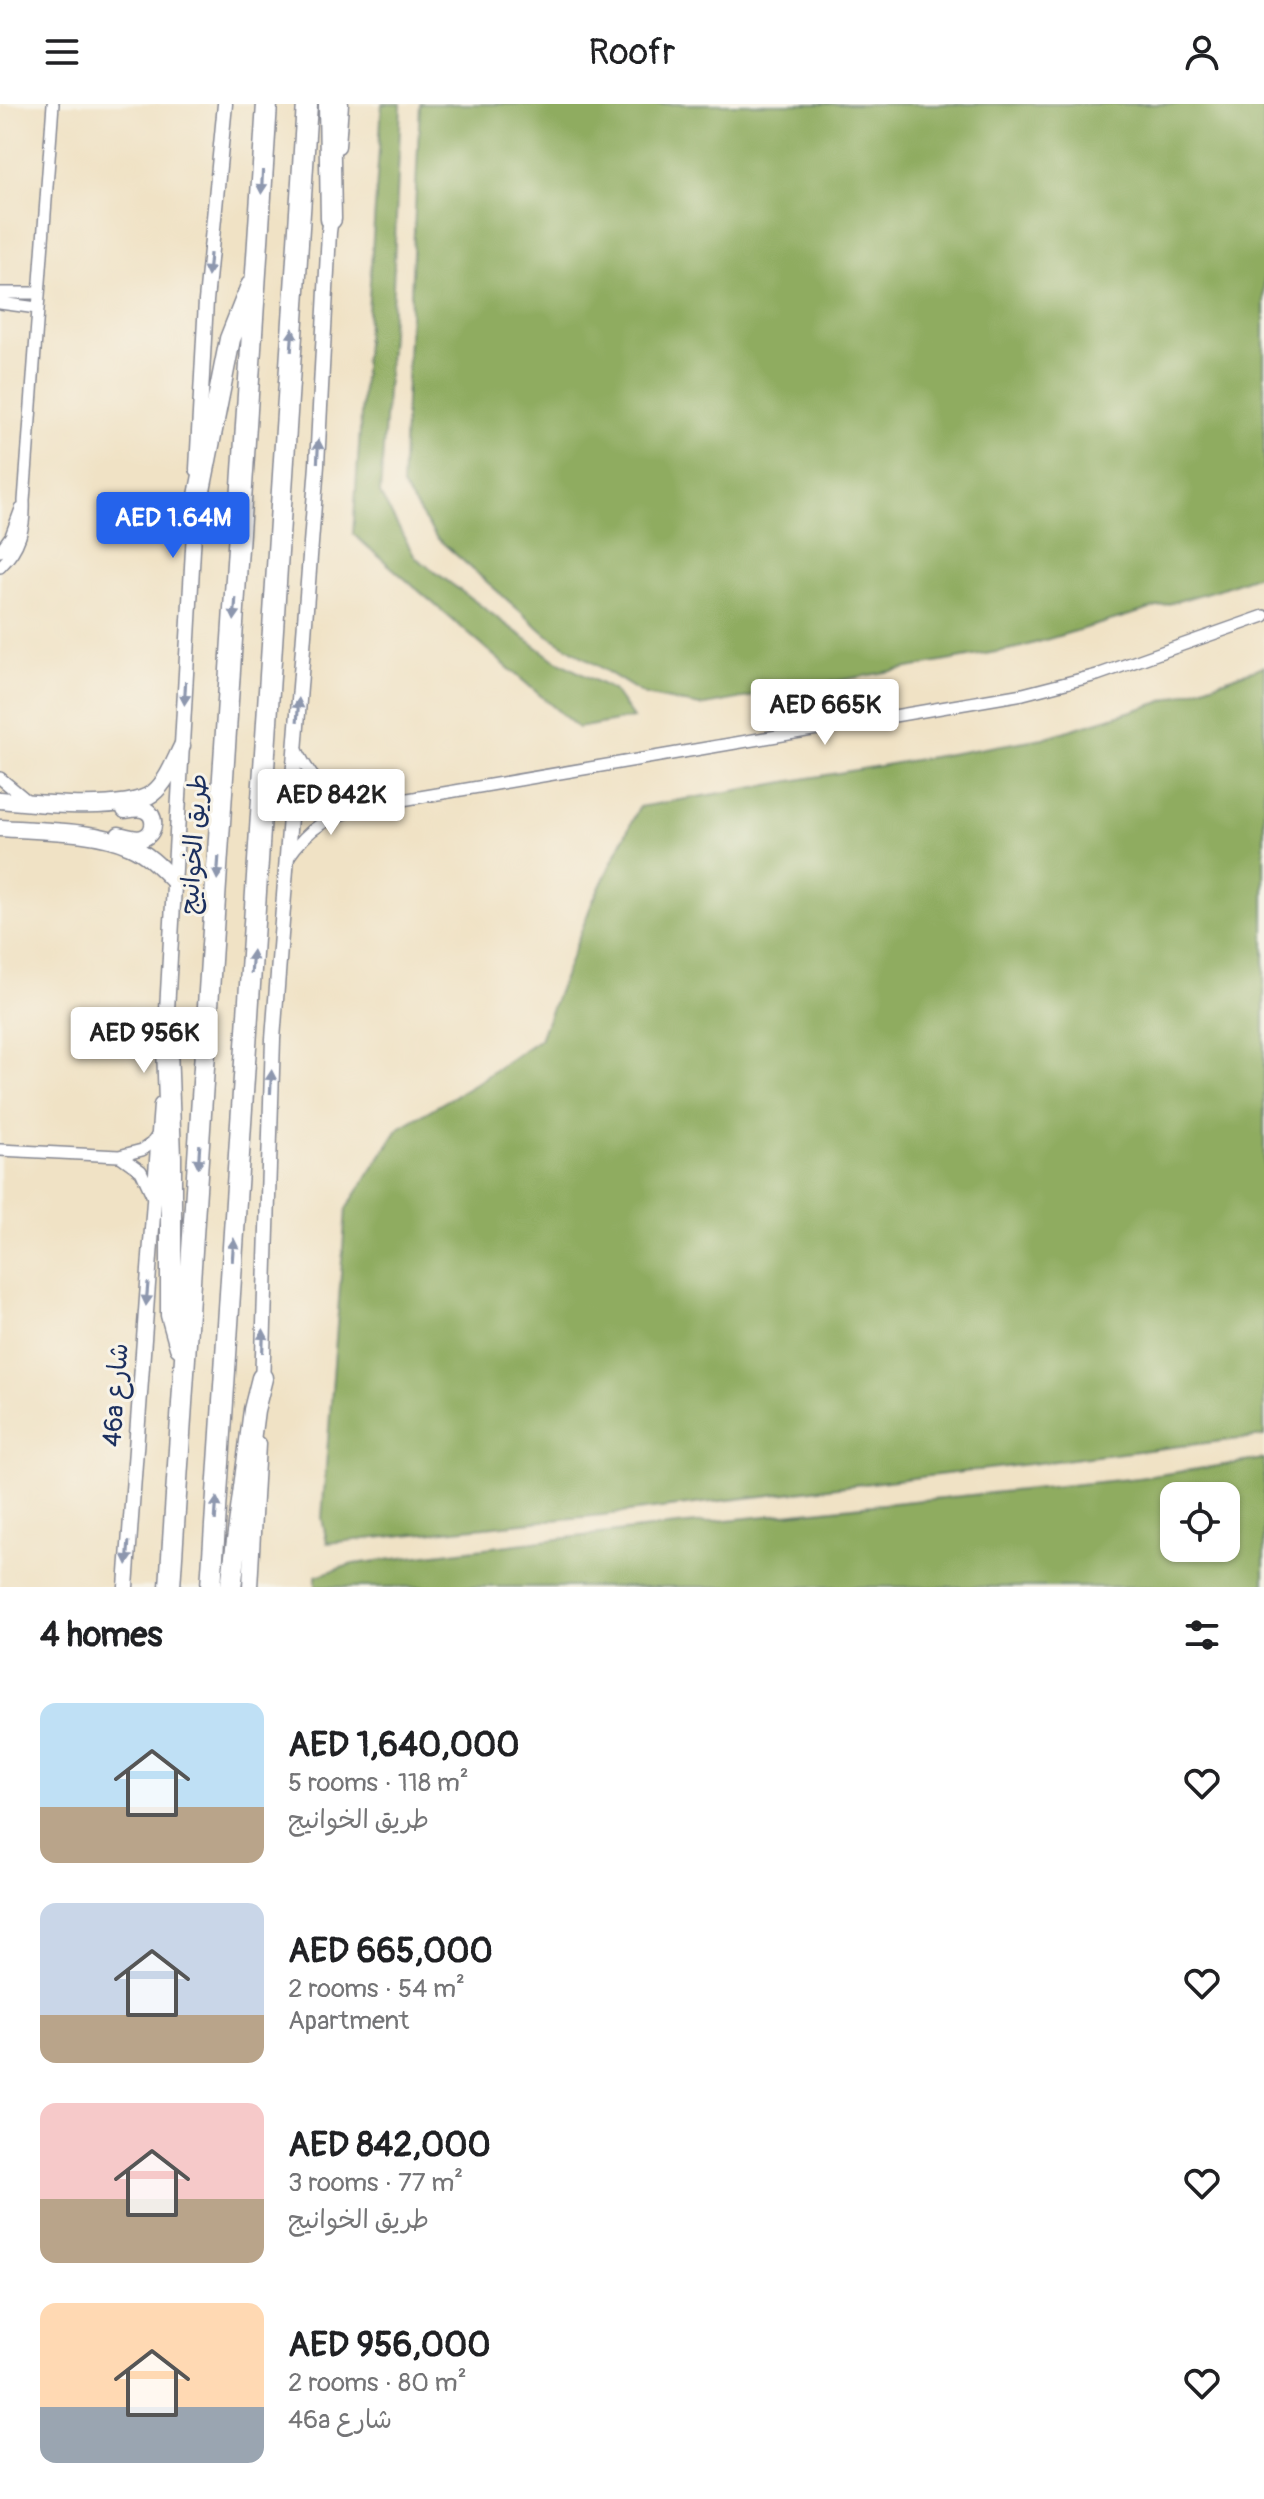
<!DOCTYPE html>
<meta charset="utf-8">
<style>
:root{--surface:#fff;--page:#f2f2f2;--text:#202124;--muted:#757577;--accent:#2563eb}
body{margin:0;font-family:Pangolin,"Playpen Sans Arabic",sans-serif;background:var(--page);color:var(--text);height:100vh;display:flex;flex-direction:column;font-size:30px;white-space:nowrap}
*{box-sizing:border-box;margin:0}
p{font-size:26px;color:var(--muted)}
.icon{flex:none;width:44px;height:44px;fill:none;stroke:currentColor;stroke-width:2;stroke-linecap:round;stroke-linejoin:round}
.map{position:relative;height:1483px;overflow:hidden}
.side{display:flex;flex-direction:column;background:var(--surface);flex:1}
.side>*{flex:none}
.fabs{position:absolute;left:1160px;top:1378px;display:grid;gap:16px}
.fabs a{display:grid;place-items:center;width:80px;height:80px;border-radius:16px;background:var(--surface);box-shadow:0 2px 6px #0004;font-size:40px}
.price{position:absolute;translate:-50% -68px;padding:0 18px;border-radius:8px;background:#fff;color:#222;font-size:26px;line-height:52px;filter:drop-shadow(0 2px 4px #0008)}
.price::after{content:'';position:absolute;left:50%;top:48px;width:24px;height:18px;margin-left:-12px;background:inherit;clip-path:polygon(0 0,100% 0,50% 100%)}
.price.active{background:var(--accent);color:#fff}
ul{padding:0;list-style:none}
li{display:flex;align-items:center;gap:24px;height:200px;padding:0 40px}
li span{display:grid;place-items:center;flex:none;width:224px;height:160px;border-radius:16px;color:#555}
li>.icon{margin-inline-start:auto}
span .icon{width:96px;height:96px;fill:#fffc;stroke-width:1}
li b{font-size:34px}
h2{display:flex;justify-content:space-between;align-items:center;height:96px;padding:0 40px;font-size:34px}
header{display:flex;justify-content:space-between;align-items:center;height:104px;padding:0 40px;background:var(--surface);font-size:36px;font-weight:600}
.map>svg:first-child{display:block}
.forest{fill:#8fac60;stroke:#556e5f;stroke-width:2;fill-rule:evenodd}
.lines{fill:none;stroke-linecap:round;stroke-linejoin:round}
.minor-casing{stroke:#868892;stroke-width:14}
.tertiary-casing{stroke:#868892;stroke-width:17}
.secondary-casing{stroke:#868892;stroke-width:19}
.trunk-casing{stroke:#868892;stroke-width:23}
.minor{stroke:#fff;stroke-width:11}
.tertiary{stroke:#fff;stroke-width:14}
.secondary{stroke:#fff;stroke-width:16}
.trunk{stroke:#fff;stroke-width:20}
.oneway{fill:#8d97ae}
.labels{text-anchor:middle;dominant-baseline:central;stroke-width:6;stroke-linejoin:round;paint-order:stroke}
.street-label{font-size:26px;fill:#1b2f5e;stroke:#f7f3e8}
</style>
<header><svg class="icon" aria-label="menu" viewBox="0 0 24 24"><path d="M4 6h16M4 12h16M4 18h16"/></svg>Roofr<svg class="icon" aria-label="person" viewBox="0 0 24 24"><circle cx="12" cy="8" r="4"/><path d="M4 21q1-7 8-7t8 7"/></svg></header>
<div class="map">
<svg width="1264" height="1483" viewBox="0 0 1264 1483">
<rect width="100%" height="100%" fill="#f7f3e8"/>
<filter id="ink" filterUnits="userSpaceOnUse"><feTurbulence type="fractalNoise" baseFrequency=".0125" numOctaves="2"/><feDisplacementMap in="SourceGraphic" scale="16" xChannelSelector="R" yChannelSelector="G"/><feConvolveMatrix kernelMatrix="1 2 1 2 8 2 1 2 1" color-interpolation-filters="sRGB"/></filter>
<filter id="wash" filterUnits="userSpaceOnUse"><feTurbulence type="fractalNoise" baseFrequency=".006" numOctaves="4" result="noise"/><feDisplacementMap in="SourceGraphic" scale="32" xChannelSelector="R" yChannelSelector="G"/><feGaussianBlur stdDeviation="1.8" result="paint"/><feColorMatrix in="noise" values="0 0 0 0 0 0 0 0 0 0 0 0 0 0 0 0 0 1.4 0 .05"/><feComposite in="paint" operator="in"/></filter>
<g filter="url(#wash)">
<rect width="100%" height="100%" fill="#f0e2c5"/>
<!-- forest -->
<path class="forest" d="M382 0H401L391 229 380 390 415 453 553 555 613 586 633 614 578 624 353 430Z
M420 0H1264V469L1222 484 1018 544 700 602 645 591 546 530 436 433 402 382Z
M1264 562V1332L603 1411 327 1439 322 1414 346 1105 399 1024 472 982 540 935 592 799 639 703 1043 634 1155 600Z
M1264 1355V1483H316V1472L353 1460 658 1423 1138 1374ZM1174 1392H1226V1444H1174Z"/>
</g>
<g filter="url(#ink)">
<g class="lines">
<defs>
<path id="minor" d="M0 189H38
M0 199 37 204
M0 447 11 432 21 405
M0 463C20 444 25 423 24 397L53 0
M295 642C313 680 326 692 367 702
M0 674 30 699
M287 755C311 720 328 714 367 702L1023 590 1097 571 1264 512
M0 1046 119 1052 142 1046 152 1039 159 1029
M120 1052 141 1067 153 1093"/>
<path id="tertiary" d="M338 42 341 0
M197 365 206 197 225 0
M166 924 195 410
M262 1283 273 935 317 361 329 128 332 106
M126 1483 161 1001
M250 1483 258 1340"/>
<path id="secondary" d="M0 696C34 699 126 709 153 689 167 678 174 658 182 642
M0 724C40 727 94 726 130 742 148 750 161 764 174 777
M119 731C127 733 138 737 145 733 156 727 156 711 145 706 139 703 131 705 125 706"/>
<path id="trunk" d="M329 0 331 115
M194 417 230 235 251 182
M166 916 171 1053V1211L180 1243
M170 1483 267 0
M211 1483 307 0
M231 1483 254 1306 262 1274"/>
</defs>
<!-- minor casing -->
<use href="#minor" class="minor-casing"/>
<!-- tertiary casing -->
<use href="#tertiary" class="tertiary-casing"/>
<!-- secondary casing -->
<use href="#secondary" class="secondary-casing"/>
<!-- trunk casing -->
<use href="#trunk" class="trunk-casing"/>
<!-- minor -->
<use href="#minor" class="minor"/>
<!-- tertiary -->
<use href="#tertiary" class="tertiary"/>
<!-- secondary -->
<use href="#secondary" class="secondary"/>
<!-- trunk -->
<use href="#trunk" class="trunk"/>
</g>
<!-- one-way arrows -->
<defs><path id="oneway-solid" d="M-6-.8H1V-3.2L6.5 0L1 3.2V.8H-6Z" transform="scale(2)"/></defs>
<g class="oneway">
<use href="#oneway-solid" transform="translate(262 78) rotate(93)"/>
<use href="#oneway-solid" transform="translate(209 161) rotate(95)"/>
<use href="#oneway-solid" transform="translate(292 236) rotate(-86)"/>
<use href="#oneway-solid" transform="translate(318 347) rotate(-87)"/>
<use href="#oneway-solid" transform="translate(235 505) rotate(94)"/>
<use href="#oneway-solid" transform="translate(185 589) rotate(93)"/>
<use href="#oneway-solid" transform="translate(298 606) rotate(-86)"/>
<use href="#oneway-solid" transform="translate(218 764) rotate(94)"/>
<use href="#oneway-solid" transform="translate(252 858) rotate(-86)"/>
<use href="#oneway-solid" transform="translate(271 978) rotate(-87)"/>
<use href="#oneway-solid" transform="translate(199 1052) rotate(94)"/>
<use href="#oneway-solid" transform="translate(233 1146) rotate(-86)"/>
<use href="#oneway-solid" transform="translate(147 1190) rotate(95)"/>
<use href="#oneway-solid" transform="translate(263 1237) rotate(-88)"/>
<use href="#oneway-solid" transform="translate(216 1405) rotate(-86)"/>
<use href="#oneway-solid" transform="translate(128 1449) rotate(94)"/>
</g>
</g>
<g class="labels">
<!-- street labels -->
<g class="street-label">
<text transform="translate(194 740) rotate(-86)">طريق الخوانيج</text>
<text transform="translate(116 1291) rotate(-86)">46a شارع</text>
</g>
</g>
</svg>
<div class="fabs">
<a><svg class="icon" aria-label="locate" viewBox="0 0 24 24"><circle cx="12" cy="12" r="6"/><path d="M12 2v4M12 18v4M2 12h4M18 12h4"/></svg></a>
</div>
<b class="price active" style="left:173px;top:456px">AED 1.64M</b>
<b class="price" style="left:825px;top:643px">AED 665K</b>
<b class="price" style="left:331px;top:733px">AED 842K</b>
<b class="price" style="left:144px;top:971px">AED 956K</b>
</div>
<section class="side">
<h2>4 homes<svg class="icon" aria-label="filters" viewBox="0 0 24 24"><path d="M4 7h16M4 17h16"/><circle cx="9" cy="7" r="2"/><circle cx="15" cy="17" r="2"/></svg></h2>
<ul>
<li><span style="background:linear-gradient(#bfe0f5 65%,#b9a48a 0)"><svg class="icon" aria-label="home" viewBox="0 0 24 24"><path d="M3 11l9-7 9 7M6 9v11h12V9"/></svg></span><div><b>AED 1,640,000</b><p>5 rooms · 118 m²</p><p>طريق الخوانيج</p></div><svg class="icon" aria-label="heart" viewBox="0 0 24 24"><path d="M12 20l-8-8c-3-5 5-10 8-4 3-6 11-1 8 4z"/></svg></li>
<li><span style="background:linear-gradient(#c9d6e8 70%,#b9a48a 0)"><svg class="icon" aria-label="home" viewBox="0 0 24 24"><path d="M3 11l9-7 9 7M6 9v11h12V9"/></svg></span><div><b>AED 665,000</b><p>2 rooms · 54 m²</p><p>Apartment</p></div><svg class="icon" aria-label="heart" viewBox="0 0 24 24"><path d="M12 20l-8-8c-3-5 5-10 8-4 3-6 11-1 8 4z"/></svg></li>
<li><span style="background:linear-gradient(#f6c9c9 60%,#b9a48a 0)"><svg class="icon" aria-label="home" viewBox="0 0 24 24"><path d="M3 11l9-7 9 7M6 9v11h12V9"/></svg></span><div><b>AED 842,000</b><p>3 rooms · 77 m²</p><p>طريق الخوانيج</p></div><svg class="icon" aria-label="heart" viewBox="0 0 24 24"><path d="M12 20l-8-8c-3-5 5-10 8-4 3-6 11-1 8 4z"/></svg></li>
<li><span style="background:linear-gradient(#ffd9b3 65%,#9aa5b1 0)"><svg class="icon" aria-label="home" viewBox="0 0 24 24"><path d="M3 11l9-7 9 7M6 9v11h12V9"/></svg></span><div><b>AED 956,000</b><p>2 rooms · 80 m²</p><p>46a شارع</p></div><svg class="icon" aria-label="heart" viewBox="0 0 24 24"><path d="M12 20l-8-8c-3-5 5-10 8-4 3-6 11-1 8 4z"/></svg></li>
</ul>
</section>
